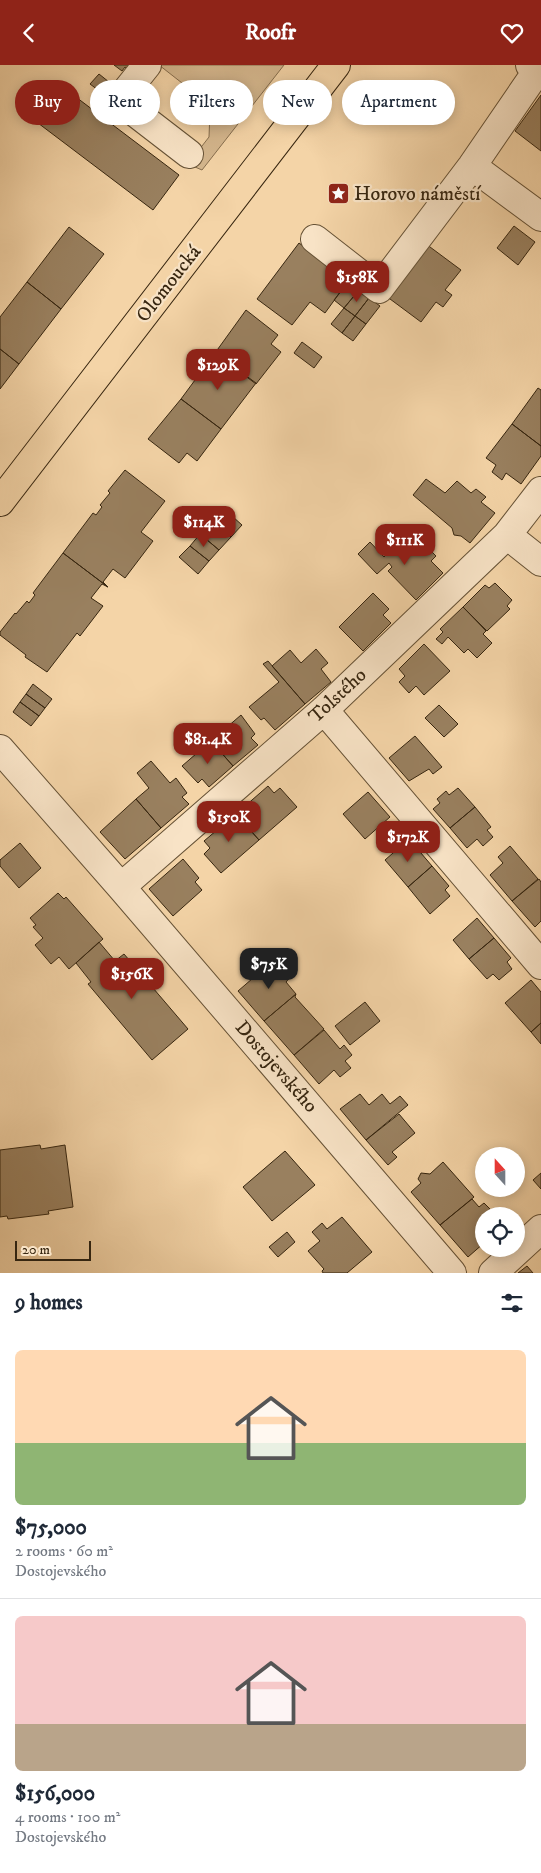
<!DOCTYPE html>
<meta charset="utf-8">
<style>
:root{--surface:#fff;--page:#f2f2f3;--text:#1f2937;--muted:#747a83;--line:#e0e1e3;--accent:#8f2418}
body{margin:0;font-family:"IM FELL DW Pica",serif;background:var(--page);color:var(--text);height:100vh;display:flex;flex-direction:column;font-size:19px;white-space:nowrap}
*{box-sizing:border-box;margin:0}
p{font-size:16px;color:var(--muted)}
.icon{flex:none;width:28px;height:28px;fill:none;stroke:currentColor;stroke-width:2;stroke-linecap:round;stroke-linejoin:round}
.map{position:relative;height:1208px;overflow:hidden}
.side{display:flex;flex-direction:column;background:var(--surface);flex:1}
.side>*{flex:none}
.banner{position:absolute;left:15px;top:15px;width:511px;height:45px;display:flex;gap:10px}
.needle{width:32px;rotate:339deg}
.controls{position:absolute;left:475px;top:1082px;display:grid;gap:10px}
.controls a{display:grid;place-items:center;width:50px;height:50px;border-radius:50%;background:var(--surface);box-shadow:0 2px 12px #0003;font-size:25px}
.scale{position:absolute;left:15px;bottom:12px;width:76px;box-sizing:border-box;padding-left:5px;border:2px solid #372610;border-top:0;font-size:14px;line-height:18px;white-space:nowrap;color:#372610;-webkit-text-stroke:4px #f8e3c6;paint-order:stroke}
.price{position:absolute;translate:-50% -42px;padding:0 11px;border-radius:10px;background:var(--accent);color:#fff;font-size:16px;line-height:32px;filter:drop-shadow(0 1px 2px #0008)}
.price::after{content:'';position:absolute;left:50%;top:30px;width:15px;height:11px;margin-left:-8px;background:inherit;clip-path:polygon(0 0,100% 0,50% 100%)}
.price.active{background:#222;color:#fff}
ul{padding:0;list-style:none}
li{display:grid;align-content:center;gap:10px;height:265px;padding:0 15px}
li+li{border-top:1px solid var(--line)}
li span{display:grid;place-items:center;height:155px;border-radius:8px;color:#555}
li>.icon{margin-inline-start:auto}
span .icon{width:90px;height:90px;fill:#fffc;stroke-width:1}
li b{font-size:21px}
h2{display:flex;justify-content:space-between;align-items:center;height:60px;padding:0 15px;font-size:21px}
.tag{padding:0 18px;border-radius:22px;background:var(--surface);box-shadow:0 2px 12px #0003;font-size:18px;line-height:45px}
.tag.active{background:var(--accent);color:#fff}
header{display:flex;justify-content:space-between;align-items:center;height:65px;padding:0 15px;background:var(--accent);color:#fff;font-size:22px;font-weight:800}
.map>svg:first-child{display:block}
.park{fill:#d4b68d;stroke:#866e4e}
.building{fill:#99805f;stroke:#372610}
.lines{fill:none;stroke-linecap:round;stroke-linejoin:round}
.minor-casing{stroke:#665236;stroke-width:30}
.major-casing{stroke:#372610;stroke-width:30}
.minor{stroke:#f8e3c6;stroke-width:28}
.major{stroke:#f4d4a7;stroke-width:28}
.labels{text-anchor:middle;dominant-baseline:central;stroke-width:4.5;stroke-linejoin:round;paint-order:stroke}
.poi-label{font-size:20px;fill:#372610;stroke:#f8e3c6;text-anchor:start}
.street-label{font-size:20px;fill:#372610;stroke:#f8e3c6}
</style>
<header><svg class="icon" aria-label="back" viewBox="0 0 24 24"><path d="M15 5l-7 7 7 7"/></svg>Roofr<svg class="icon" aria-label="heart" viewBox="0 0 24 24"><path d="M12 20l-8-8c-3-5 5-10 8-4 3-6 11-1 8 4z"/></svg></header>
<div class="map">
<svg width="541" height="1208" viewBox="0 0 541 1208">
<rect width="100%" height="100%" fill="#f4d4a7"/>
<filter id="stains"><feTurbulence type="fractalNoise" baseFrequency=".004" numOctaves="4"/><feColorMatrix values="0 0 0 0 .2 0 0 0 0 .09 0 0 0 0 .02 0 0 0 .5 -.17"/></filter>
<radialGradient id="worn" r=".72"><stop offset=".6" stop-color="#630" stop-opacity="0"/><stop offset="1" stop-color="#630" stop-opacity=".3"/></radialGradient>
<!-- park -->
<path class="park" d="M159 0H284L202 105 188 99 209 72 210 46 205 36Z"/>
<!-- building -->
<path class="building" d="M114 0H133L129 5 125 2 122 6Z
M99 9 114 21 106 31 90 19Z
M60 20 179 110 153 145 34 55Z
M541 30V86L515 66Z
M514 161 535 177 518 200 497 183Z
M69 162 104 189 61 244 27 217Z
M299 178 349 215 325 248 310 237 292 260 257 234Z
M426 179 461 205 445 225 452 230 443 242 436 237 421 257 386 231Z
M27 217 61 244 19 299 0 284V252Z
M348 217 359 225 344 243 334 235Z
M359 225 369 233 355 251 344 243Z
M369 233 380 241 366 259 355 251Z
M344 243 355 251 342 268 331 259Z
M246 245 278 270 271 279 281 287 256 319 215 288Z
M355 251 366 259 353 276 342 268Z
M302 277 322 292 314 303 294 288Z
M0 284 19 299 0 324Z
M215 288 256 318 221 364 181 334Z
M538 323 541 325V381L512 359Z
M181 334 221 364 197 396 187 388 179 398 148 374Z
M512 359 541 381V391L521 419 506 408 502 415 492 407 496 400 486 393Z
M125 405 165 436 141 467 153 476 125 513 113 504 103 517 108 522 63 488 93 448 96 450 102 442 100 440 110 428 108 426Z
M426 414 445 428 457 416 471 428 476 424 486 432 481 437 495 448 470 478 461 471 454 470 452 463 413 430Z
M223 443 242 460 231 472 212 455Z
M212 455 231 472 219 485 200 469Z
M200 469 219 485 209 496 190 481Z
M402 474 411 483 415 480 421 486 426 481 436 491 431 496 443 508 416 535 388 506 392 502 389 498 377 509 358 489 370 477 384 492Z
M190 481 209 496 198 509 179 492Z
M63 488 108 522 102 519 91 533 103 541 80 571 77 568 47 607 25 592 26 590 0 570V567L15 548 16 549 27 536 29 538 35 530 33 528Z
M495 518 512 535 507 541 510 544 487 566 463 542 485 520 489 523Z
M373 528 389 544 383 550 391 558 363 586 339 562Z
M463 542 486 566 483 569 492 578 477 593 468 584 464 588 448 572 442 579 436 574 443 567 440 564Z
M424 579 450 606 424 630 416 621 409 628 399 617 405 611 399 604Z
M316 584 328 598 321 604 331 617 305 639 272 601 290 585 301 598Z
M268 596 305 639 275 665 264 653 261 655 249 642 279 617 263 599Z
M33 619 52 634 45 643 26 629Z
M26 629 45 643 39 651 20 637Z
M20 637 39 651 31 661 13 647Z
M439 640 458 659 444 672 425 653Z
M241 650 255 669 251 673 258 680 233 701 211 676Z
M415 671 442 702 433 709 429 704 409 716 389 693Z
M211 676 233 701 209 722 202 714 198 718 182 701Z
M151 696 170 718 176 713 187 728 182 732 189 739 161 763 136 734 149 723 137 708Z
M268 721 274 728 280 723 297 742 259 775 236 749Z
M458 723 475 742 450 763 433 744 440 738 437 734 446 726 449 730Z
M368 727 390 752 365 774 343 749Z
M136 734 161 763 125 794 100 767Z
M475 742 491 762 487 765 493 772 483 781 477 774 467 783 450 763Z
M236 749 259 775 221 808 204 789 210 783 204 776Z
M409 774 432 801 408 822 385 795Z
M20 778 41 803 19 823 0 801V795Z
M510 781 538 814 512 836 490 810 503 798 498 792Z
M183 794 199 813 195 817 202 825 173 851 149 824Z
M432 801 449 821 445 825 450 831 430 849 408 822Z
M539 814 541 817V856L535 862 512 836Z
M58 828 64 834 66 832 103 874 69 904 59 892 51 899 35 880 43 873 33 862 36 860 30 853Z
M477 853 494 873 469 894 453 875Z
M494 873 511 893 507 897 512 904 499 915 493 909 487 914 469 894Z
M99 877 115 896 124 889 188 964 152 995 88 919 91 917 76 898Z
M274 895 277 899 281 895 293 909 286 917 296 929 264 956 238 926Z
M531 915 541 927V958L531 967 505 938Z
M296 929 295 932 324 964 294 990 264 956Z
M365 937 380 956 350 980 335 961Z
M541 958V979L531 967Z
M324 965 340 984 344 980 352 990 345 996 351 1003 340 1012 334 1005 319 1019 294 990Z
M360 1029 369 1040 382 1029 390 1039 400 1031 408 1040 366 1075 340 1044Z
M399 1049 415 1068 392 1087 397 1092 388 1100 366 1075Z
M40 1080 41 1084 65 1080 73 1142 48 1146 49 1149 8 1154 7 1151 0 1152V1085Z
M285 1086 315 1120 272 1156 243 1122Z
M443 1097 474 1132 440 1160 411 1127 421 1118 418 1114 421 1108 430 1109Z
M541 1108V1124L533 1115Z
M472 1134 479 1142 484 1138 495 1149 484 1151V1178L468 1192 440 1160Z
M342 1152 372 1187 347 1208H323L322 1206 324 1204 308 1186 320 1176 312 1167 322 1158 327 1164Z
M287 1167 295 1177 278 1192 269 1182Z
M527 1201 533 1208H518Z"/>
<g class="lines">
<defs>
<path id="minor" d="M147 0 119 35 189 89
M472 101 541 152
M315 174 379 224 472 101 537 6 530 0
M507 470 541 497
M324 645 541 900
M0 684 121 822 452 1208
M121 822 324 645 507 470 541 426
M493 1208 541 1164"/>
<path id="major" d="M0 437 336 0"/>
</defs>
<!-- minor casing -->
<use href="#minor" class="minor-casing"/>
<!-- major casing -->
<use href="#major" class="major-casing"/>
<!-- minor -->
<use href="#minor" class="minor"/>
<!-- major -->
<use href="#major" class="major"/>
</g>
<!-- icons -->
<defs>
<symbol id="sight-square" viewBox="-11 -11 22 22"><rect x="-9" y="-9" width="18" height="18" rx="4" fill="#8f2418" stroke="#f8e3c6"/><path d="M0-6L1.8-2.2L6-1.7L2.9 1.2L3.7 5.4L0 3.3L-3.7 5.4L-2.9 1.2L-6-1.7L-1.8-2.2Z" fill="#fff"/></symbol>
</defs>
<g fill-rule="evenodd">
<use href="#sight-square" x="326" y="116" width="25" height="25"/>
</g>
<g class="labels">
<!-- poi labels -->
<g class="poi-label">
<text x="354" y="129">Horovo náměstí</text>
</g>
<!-- street labels -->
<g class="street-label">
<text transform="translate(169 219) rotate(-52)">Olomoucká</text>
<text transform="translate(338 631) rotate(-43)">Tolstého</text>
<text transform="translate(276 1002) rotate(49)">Dostojevského</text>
</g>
</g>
<rect width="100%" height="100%" filter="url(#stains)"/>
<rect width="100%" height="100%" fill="url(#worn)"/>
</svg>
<div class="controls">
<a><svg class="needle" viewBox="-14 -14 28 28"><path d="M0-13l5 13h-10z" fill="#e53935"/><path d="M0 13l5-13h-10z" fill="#747a83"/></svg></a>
<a><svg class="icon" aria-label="locate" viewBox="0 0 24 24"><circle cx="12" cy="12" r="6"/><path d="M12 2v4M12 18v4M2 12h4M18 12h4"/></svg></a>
</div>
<div class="scale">20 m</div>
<b class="price" style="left:357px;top:238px">$158K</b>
<b class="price" style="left:218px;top:326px">$129K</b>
<b class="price" style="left:204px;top:483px">$114K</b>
<b class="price" style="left:405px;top:501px">$111K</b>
<b class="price" style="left:208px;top:700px">$81.4K</b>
<b class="price" style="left:229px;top:778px">$150K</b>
<b class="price" style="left:408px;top:798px">$172K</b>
<b class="price active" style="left:269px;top:925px">$75K</b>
<b class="price" style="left:132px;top:935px">$156K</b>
<div class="banner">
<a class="tag active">Buy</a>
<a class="tag">Rent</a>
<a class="tag">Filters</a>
<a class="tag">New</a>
<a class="tag">Apartment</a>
</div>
</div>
<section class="side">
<h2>9 homes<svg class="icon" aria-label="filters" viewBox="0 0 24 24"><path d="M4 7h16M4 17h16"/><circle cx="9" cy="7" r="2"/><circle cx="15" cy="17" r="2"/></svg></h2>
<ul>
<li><span style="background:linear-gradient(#ffd9b3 60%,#8fb573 0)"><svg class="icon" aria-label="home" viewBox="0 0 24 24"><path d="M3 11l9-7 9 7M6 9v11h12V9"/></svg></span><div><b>$75,000</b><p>2 rooms · 60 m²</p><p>Dostojevského</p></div></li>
<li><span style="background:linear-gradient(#f6c9c9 70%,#b9a48a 0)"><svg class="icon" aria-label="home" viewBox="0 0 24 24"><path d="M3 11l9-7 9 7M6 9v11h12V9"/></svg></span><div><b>$156,000</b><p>4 rooms · 100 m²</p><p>Dostojevského</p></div></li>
</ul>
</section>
